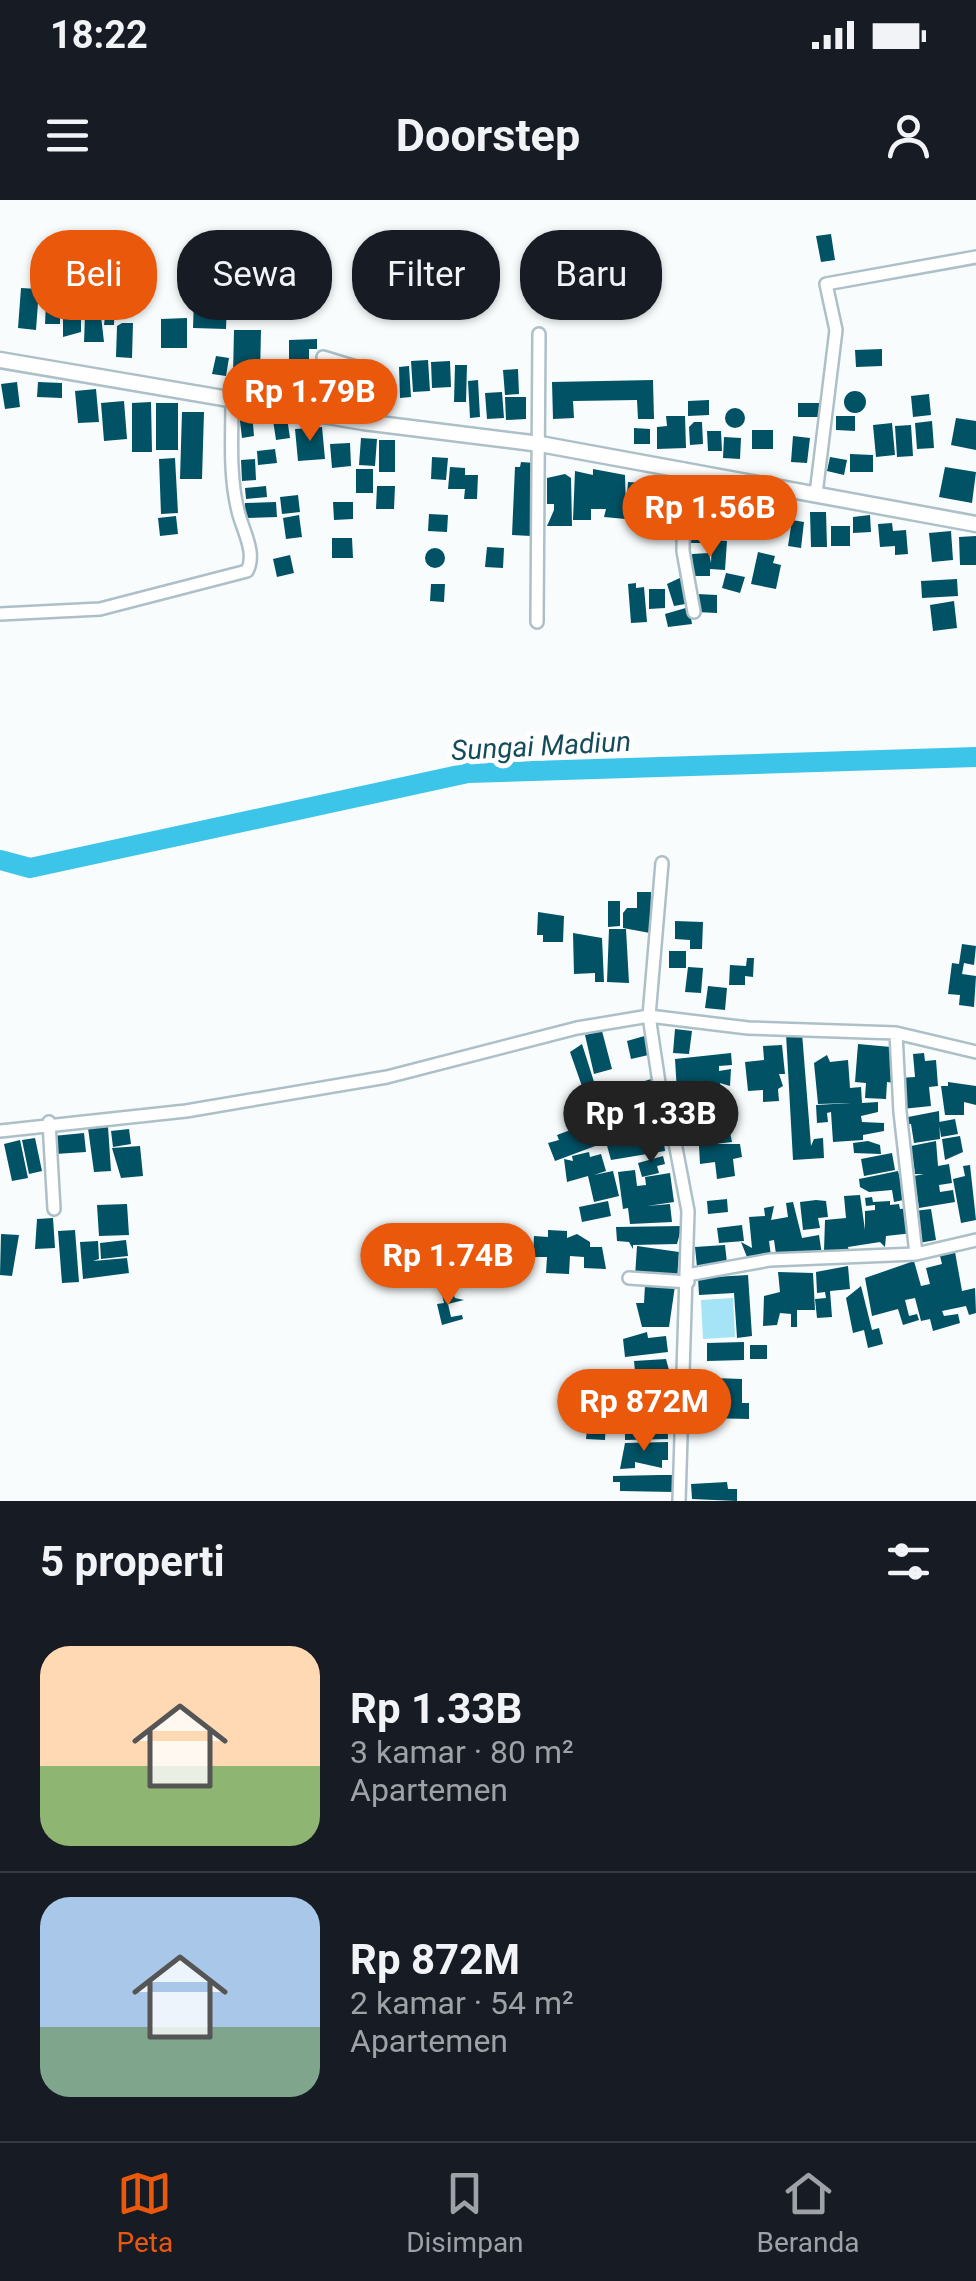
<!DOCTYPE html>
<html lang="id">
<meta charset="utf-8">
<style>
:root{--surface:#171b24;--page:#20242c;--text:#f1f3f6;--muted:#9ea1a6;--line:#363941;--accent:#ea580c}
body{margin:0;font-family:Roboto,sans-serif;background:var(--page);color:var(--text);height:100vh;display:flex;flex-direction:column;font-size:38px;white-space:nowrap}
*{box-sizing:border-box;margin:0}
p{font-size:32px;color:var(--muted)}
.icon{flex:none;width:55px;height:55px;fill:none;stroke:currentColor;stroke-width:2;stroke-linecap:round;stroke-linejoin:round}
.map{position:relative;height:1301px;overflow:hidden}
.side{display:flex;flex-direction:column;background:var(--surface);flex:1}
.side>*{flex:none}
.banner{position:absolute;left:30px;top:30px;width:918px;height:90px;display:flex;gap:20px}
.price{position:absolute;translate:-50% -85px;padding:0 22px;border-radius:35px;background:var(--accent);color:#fff;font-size:32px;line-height:65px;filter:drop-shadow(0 2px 5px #0008)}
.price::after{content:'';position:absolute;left:50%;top:60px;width:30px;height:22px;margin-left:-15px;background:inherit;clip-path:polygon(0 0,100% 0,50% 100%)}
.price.on{background:#222;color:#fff}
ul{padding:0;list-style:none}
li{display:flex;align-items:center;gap:30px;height:250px;padding:0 40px}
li+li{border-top:2px solid var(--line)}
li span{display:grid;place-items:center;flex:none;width:280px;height:200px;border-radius:30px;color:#555}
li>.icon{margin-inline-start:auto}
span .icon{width:120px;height:120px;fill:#fffc;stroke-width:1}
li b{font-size:42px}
h2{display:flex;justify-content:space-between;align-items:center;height:120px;padding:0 40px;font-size:42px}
.pill{padding:0 35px;border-radius:40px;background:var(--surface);box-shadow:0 2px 8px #0004;font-size:35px;line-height:90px}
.pill.on{background:var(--accent);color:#fff}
.status{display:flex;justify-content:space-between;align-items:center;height:70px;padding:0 50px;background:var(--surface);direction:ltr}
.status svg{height:28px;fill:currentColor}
header{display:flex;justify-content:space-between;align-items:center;height:130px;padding:0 40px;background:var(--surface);font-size:45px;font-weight:700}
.menu{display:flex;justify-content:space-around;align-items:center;height:140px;border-top:2px solid var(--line);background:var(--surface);font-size:28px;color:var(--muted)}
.menu a{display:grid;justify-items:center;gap:5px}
.menu .on{color:var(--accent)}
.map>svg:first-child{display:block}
.green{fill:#a5e3f7}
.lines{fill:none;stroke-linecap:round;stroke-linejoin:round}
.river{stroke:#3dc4e9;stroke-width:20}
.building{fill:#015265}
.minor-casing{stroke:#adc0c7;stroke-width:16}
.major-casing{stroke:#adc0c7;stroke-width:19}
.minor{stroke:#fff;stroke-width:11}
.major{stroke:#fff;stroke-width:14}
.labels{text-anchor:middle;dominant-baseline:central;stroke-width:10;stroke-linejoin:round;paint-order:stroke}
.water-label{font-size:28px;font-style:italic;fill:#144c5b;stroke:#fff}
</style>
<div class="status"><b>18:22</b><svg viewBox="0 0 49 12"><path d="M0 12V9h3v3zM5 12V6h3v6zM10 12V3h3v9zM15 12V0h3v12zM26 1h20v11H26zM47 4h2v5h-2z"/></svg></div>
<header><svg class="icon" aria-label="menu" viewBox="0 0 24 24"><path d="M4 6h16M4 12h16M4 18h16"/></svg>Doorstep<svg class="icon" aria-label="person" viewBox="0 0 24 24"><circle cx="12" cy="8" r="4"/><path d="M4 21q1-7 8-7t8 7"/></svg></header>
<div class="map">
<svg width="976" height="1301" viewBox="0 0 976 1301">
<rect width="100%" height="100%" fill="#f8fcfd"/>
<!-- green -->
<path class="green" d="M733 1098 735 1137 703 1139 701 1100Z"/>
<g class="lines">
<!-- river -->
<path class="river" d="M0 660 30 668 468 573 976 557"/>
</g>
<!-- building -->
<path class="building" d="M831 34 835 60 821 62 816 36Z
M202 55 214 56 213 77H200Z
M21 88 39 89 36 130 18 128Z
M87 93 115 95 114 125H104L106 108H87Z
M194 100 227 101 226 129 193 128Z
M46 102H60V124H45Z
M63 116 81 118V132L63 137Z
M85 116H101L104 142H84Z
M187 118V148H161V119Z
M122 123H133L132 158 116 157 117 126Z
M234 130H261L260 176 233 175Z
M317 139V149H309V159H289V140Z
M882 149V166L856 167 855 150Z
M216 156 229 158 226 176 212 174Z
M428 160 430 191 413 192 411 161Z
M304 161 327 162 326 181 303 179Z
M450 161 451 187 432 188 431 162Z
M455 165H467L466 202H454Z
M409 166 411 197 400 198 399 167Z
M332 168H350L349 186H332Z
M518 169 519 194 505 195 503 170Z
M478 180 480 217 470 218 468 181Z
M653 180 654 219H638L637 200 573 201 574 218 553 219 552 182Z
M17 182 20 207 5 209 1 184Z
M38 182 62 183V198L37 197Z
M96 189 99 222 78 223 75 191Z
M844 202a11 11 0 1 1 22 0a11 11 0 1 1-22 0Z
M502 192 504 218 487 219 485 193Z
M929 194 931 215 913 217 911 196Z
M505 197H526V219L506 220Z
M709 200V215L688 216V201Z
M124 201 127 239 104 241 101 203Z
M151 202 152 252H132V203Z
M156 203H178V250H156Z
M798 203H820V217H798Z
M725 218a10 10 0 1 1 20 0a10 10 0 1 1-20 0Z
M182 212H204L202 279H180Z
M252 212 254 236 242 238 239 213Z
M666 216H685L686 248 657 249V227L667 226Z
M836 216H855V231L836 230Z
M287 218 290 238 276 240 273 220Z
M956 218 976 221V250L951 245Z
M932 221 934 248 917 249 915 223Z
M694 222H702L703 244 690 245 689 227Z
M892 223 895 255 876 257 873 225Z
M911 225 913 256 897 257 895 226Z
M322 227 325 259 298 261 295 229Z
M634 228 650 229V244H634Z
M752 230H773V249H752Z
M707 231H721L722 251H708Z
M793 236 810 238 807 263 791 262Z
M724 237 741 238 740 259 723 258Z
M361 238 377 239 375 266 359 265Z
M379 240H395V272H379Z
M350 243 351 266 332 268 330 244Z
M275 249 277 263 258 265 257 251Z
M850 254 873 255V272H850Z
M432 257 448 258 446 280 431 279Z
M830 257 847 260 844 275 827 271Z
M175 258 178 313 161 314 159 259Z
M255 259 256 280 242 281 241 260Z
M521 262 535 263 531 336 512 335 515 267H520Z
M450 267 465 268V275H478L477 299H464L465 289H448Z
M945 267 976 272 972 303 939 297Z
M356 269H373V293H356Z
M593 269 625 275 626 309 628 282 644 283V278H649L647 321 604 317 606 309H591V320H573L575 271 593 275Z
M565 274 571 278 572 326H547L554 310V304H547V278Z
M266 286 267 297 246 299 245 288Z
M377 286H395L394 309H376Z
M695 289 713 290 710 343H691L692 329H687L688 304H694Z
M298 295 300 312 282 314 280 297Z
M739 299 757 300V322H738Z
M276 302 277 317 245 318V303Z
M333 302H353V319L334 320Z
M735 303V323H717V304Z
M779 303 782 323 764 325 762 305Z
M810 312H826L827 347H811Z
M429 314 448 315 447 332 428 331Z
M299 315 302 337 286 339 283 318Z
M870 315 871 332 853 333V317Z
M176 316 178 334 160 336 158 318Z
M792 320 804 322 801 348 788 346Z
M892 323 893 331 906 330 908 354 895 355V346L880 347 878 324Z
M831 326H850V346H831Z
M951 331 953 360 932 362 929 333Z
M976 336V365H960L959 337Z
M332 338H352L353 358H332Z
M712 340 727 341 725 370 710 369V376H693L692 354 709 353 711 363Z
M487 347 504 348 503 368 485 367Z
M425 358a10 10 0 1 1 20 0a10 10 0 1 1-20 0Z
M758 352 775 356 773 363 781 365 776 389 751 384Z
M290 355 294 373 277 377 273 359Z
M726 373 745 377 740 393 722 388Z
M684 376 691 403 674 406 667 384Z
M957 379 958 396 922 398 921 381Z
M636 383V388L644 387 647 422 631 423 628 384Z
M431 384H445L444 402 430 401Z
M649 389H665V408L649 409Z
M697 394 717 395V413L696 412Z
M954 401 957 428 933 431 930 405Z
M689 407 692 424 668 427 665 414Z
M637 692H651L650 733 623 728V713L627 708H637Z
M608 701H620V726L608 727Z
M538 712 564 716 563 742H543V735H537Z
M675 721 703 722 702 749H690V740L675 739Z
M609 729H626L629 783 607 782Z
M573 733 602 738 604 782H595V773L574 774Z
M962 744 976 746 974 765 964 763 962 774 976 776 974 807 959 805 960 795 948 794 952 763 959 764Z
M669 751H686V768H669Z
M747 758H754L753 777 745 776V785H729L730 765 746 766Z
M688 767 703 768 701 793 685 792Z
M708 786 727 788 725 810 705 808Z
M675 829 692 831 689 854 673 853Z
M602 831 612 869 594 874 585 835Z
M802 833 811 946 814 939 823 938 824 958 793 960 786 834Z
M648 835 653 854 631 859 627 841Z
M582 844 596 888 584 892 570 852Z
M858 844 891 847 894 883 887 882 886 899 865 898 866 883 855 882Z
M782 845 785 874H779L783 886 778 889 779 901 763 902V890L748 891 745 862 764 860 763 846Z
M731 853 732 865 719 866V871L731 869 730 886 720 883 732 942 715 944H740L742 957 733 959 735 976 717 979 715 962 700 964 698 928 687 929 683 892H677L675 859Z
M924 853 925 861 936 860 938 886 929 887 931 906 902 909 899 878 915 877 913 854Z
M827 855 830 862 848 860 850 888 861 887 862 903 878 902V912L861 916 862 922 884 923V931L863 935V940L833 942 831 912 827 913 828 922 817 923 816 905 851 903 818 904 814 863Z
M651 879 656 897 598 915 592 896 601 894 604 901 610 899 608 893Z
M948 882 976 886V905L964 902V915H945L941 886H948Z
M657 902 662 921 615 934 610 914Z
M939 911 940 939 914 943 911 924 904 925 903 918Z
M608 916 614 940 662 927 665 951 611 960 606 942 555 961 548 943 559 940 557 935Z
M955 919 958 934 941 937 939 922Z
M108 927 111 971 94 972 88 928Z
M129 929 131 944 113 947 111 931Z
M84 933 86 952 55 954 53 936Z
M960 936 963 952 945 960 942 939Z
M35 938 42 971 29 974 22 940Z
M20 940 28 978 12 981 4 944Z
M868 941 880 945 881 954 854 953 853 943Z
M936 941 938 966 949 964 952 983 939 985 940 992 953 990 955 1002 919 1008 914 976 924 974H915L911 946Z
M140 946 143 976 121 978 112 948Z
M589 952 590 957 601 954 606 971 594 975 613 971 619 996 594 1002 588 976 567 982 564 959 573 961 572 956Z
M892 953 895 970 864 976 861 959Z
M663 956 665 964 657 966 659 973 642 977 638 963Z
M970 965 976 1020 961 1023 953 979 965 976 963 966Z
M635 970 637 986 646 985 645 977 670 973 674 1002 647 1006 670 1004 672 1022 630 1024 628 1008 623 1009 618 972Z
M898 971 900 979 906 977 908 999 894 1002 892 990 869 992 860 987 859 979Z
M860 995 865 1030V1011L875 1010V1005L866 1006 865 998 872 997 873 1002 890 1001V1005L899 1004 900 1009 911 1008 913 1033 886 1036 885 1047 880 1042 848 1047 849 1051H824L825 1020 846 1018 844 996Z
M727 999 728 1012 708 1014 707 1001Z
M816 1000 826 1001 828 1017 818 1018 820 1028 803 1030 800 1002Z
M608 1001 611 1016 582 1022 579 1007Z
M793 1002 802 1038 819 1035 822 1055 776 1054 774 1040 769 1041 771 1056 749 1062 741 1042 752 1048 749 1017 765 1016 764 1008 774 1006 771 1020 788 1017 786 1003Z
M127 1004 129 1035 99 1036 97 1005Z
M931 1009 936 1040 919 1043 914 1011Z
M53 1018 55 1048 35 1049 37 1019Z
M742 1025 744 1041 719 1043 717 1028Z
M682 1026 677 1044 633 1045V1049L629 1042 617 1041 616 1027Z
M75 1030 79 1082 62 1083 58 1031Z
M548 1030 567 1031V1038L577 1034 590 1042V1047H602L606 1069 584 1068V1057L570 1056 569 1074 546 1073 547 1057H533L534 1036 548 1037Z
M1 1034 19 1035 12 1076 0 1075Z
M126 1040 128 1056 101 1059 100 1043Z
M98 1041 99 1059 93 1061 127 1058 129 1073 83 1079 80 1042Z
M725 1045 727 1063 697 1067 695 1047Z
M637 1046 679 1052 677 1080 635 1077Z
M955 1052 962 1091 975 1088 976 1113 969 1115 966 1106 942 1111 944 1116 958 1114 960 1123 933 1131 930 1119 921 1121 915 1098 905 1100 909 1116 917 1114 919 1120 903 1125 898 1109 872 1116 865 1078 914 1061 921 1086 930 1084 926 1068 942 1064 940 1056Z
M848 1066 850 1089 830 1091 832 1117 817 1118 815 1099 826 1098 825 1092 817 1093 816 1072Z
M778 1072 813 1073 815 1110H797V1127H791V1114L780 1113 777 1125 763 1126 764 1096 780 1092Z
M748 1075 752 1136 737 1138 734 1093 699 1095 698 1078Z
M645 1085 675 1086 669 1127H642L636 1103H644Z
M861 1086 872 1130 879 1128 883 1144 868 1148 864 1130 853 1133 846 1098Z
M451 1089 455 1098 464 1100 448 1104 451 1117 462 1115 463 1119 442 1125 437 1104 444 1103 441 1091Z
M647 1132 648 1138 666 1136 668 1152 625 1157 623 1139Z
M744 1142V1160L707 1161V1143Z
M750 1145H767V1159H750Z
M666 1159 673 1185H665L666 1199 628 1202 627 1190 636 1181 634 1161Z
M714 1178 742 1179V1203H749V1219L706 1218V1196H726V1189H714Z
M667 1202 668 1239 625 1240V1229H615V1221L638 1220V1212L629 1213V1206Z
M588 1221 606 1222 605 1240 586 1239Z
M668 1242V1260H662V1268L635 1262V1268L620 1269 625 1243Z
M660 1275H674V1292L620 1291V1282H613V1276Z
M727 1282 728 1289H737V1301L692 1299 691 1284Z"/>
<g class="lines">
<defs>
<path id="minor" d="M323 157 366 170 363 222
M684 269 683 351 694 412
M816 294 836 130 826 84 976 57
M0 414 100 409 247 371C257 353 242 329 238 311 229 275 232 237 232 201
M537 422 539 134
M662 663 649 816 661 896 673 932 688 1011 679 1301
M896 833 900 912 916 1054
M49 922 54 1009
M0 931 186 911 387 877 577 828 649 816 748 828 896 833 976 852
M687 1075 770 1060 916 1054 976 1040
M629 1078 688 1082"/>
<path id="major" d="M0 160 363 222 540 244 976 324"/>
</defs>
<!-- minor casing -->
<use href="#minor" class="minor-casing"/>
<!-- major casing -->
<use href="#major" class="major-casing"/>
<!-- minor -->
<use href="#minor" class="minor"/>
<!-- major -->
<use href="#major" class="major"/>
</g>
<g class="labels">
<!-- water labels -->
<g class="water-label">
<text transform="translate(541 546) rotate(-3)">Sungai Madiun</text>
</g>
</g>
</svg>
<b class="price" style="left:310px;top:244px">Rp 1.79B</b>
<b class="price" style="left:710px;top:360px">Rp 1.56B</b>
<b class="price on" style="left:651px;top:966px">Rp 1.33B</b>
<b class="price" style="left:448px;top:1108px">Rp 1.74B</b>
<b class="price" style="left:644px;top:1254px">Rp 872M</b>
<div class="banner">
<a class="pill on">Beli</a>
<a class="pill">Sewa</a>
<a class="pill">Filter</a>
<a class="pill">Baru</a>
</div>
</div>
<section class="side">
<h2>5 properti<svg class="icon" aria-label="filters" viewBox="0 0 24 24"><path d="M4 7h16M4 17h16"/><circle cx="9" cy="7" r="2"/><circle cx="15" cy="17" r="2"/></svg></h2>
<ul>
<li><span style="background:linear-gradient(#ffd9b3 60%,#8fb573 0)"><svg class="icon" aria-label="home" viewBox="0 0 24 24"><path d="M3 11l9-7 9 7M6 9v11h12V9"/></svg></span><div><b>Rp 1.33B</b><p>3 kamar · 80 m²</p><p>Apartemen</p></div></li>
<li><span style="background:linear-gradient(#a9c7e8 65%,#7fa58c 0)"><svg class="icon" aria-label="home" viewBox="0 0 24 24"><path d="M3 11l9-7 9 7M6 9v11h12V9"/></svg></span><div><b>Rp 872M</b><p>2 kamar · 54 m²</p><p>Apartemen</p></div></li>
</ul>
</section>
<nav class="menu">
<a class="on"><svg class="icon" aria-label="map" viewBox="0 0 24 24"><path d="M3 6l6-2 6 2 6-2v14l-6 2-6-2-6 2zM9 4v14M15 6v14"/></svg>Peta</a>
<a><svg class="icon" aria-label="saved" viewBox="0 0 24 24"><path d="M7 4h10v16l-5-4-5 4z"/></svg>Disimpan</a>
<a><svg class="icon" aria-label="home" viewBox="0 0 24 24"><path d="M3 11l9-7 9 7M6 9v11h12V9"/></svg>Beranda</a>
</nav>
